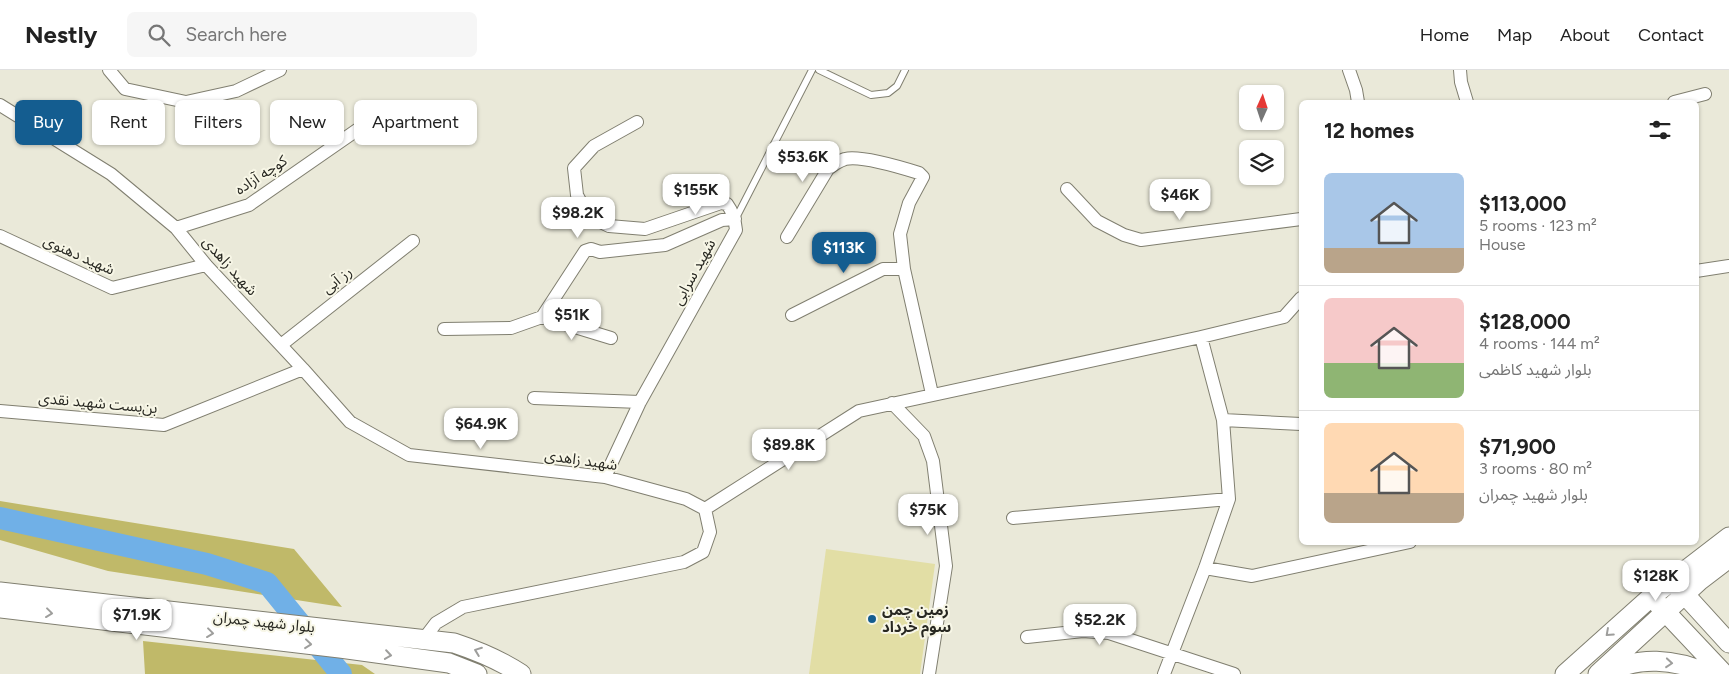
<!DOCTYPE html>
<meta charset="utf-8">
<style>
:root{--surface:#fff;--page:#f6f6f6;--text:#222;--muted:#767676;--line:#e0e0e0;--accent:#145d90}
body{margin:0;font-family:Figtree,"Noto Sans Arabic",sans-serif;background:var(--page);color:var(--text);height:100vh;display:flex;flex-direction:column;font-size:19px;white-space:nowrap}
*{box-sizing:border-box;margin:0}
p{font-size:16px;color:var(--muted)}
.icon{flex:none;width:28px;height:28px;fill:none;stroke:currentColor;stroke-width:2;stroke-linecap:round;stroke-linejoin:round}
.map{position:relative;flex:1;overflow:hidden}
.panel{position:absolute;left:1299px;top:30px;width:400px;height:445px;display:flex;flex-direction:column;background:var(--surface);border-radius:8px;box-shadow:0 1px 4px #0004}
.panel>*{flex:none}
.banner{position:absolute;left:15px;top:30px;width:475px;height:45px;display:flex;gap:10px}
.needle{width:32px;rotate:3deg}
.tools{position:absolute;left:1239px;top:15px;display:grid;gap:10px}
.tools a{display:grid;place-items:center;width:45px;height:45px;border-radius:8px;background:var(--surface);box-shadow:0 1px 4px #0004;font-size:25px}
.price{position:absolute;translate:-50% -42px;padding:0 11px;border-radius:10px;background:#fff;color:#222;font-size:16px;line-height:32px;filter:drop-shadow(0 1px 2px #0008)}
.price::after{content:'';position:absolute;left:50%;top:30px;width:15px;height:11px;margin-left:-8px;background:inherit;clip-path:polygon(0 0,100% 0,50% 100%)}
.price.current{background:var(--accent);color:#fff}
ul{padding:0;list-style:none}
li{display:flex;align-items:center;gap:15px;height:125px;padding:0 25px}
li+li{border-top:1px solid var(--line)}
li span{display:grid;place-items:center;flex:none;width:140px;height:100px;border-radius:8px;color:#555}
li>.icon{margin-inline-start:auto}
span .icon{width:60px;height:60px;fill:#fffc;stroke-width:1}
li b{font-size:21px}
h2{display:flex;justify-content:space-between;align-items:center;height:60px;padding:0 25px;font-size:21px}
.pill{padding:0 18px;border-radius:8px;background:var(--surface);box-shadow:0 1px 4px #0004;font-size:18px;line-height:45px}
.pill.current{background:var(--accent);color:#fff}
header{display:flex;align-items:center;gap:30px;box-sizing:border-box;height:70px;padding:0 25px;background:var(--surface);border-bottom:1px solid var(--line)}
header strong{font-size:24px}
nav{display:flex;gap:28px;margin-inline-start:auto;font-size:18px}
.search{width:350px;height:45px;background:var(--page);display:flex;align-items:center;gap:12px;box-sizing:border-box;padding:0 18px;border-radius:8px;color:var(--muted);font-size:19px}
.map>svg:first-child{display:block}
.green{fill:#e2dea5}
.forest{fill:#c0b969}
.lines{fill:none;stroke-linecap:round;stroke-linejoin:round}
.river{stroke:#70b0e7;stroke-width:22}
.service-casing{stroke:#807f70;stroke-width:8}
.minor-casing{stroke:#807f70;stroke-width:14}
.secondary-casing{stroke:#807f70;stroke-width:21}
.service{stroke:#fff;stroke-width:6}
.minor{stroke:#fff;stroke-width:12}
.secondary{stroke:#fff;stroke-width:19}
.oneway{stroke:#9e9e9c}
.poi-dot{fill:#145d90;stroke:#f7f6e6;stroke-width:2}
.labels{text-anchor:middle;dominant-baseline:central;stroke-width:4;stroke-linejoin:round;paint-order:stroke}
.street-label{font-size:15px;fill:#282822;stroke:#f7f6e6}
.poi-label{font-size:15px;font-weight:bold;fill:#282822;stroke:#f7f6e6;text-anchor:start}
</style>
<header>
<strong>Nestly</strong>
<div class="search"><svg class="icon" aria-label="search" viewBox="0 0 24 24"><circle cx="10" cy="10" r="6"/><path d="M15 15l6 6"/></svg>Search here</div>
<nav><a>Home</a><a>Map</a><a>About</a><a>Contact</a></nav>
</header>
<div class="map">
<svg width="1729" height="604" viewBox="0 0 1729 604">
<rect width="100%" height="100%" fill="#eae9d9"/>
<!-- green -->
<path class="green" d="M826 479 935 494 920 604H809Z"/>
<!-- forest -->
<path class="forest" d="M0 431 294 479 342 537 108 501 0 470Z
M143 571 362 595 375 604H145Z"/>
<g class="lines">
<!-- river -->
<path class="river" d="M0 448 207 494 267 513 341 604"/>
<defs>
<path id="service" d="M819 0 871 25 888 23 897 16 905 0
M736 148 812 0"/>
<path id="minor" d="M109 0 125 19 186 32 236 21 280 0
M1349 0 1356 20 1358 32
M1460 0 1461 12 1467 32
M1674 32 1705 24
M0 35 111 104 176 158 206 195 303 299 350 352 409 385 605 407 686 429 705 439 710 462 703 482 684 492 463 537 436 553 423 570
M1067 119 1097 151 1124 165 1141 170 1301 149
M176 158 249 135 380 44
M0 166 112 218 206 195
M787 167 828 99C833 95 839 91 845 89 861 85 903 98 919 103L923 107 909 133 900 164 904 199 932 324
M1696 201 1729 196
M792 245 883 199H904
M542 247 611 268
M444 259 511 258 542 247 585 181 591 179 600 182 665 175 722 150 735 149
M281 275 413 171
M534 328 640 332
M892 333 924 366 933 391 946 496 929 604
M0 341 164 355 303 299
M1223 350 1301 354
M605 407 640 332 736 160C735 150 733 142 727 134L721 133 645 159 609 156 588 146 577 125 574 98 594 76 637 52
M705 439 859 341 1201 267 1284 247 1301 228
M1013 448 1229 429
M1205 498 1252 506 1410 472
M1027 567 1083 561 1109 563 1234 604
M1164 604 1205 498 1229 429 1223 350 1201 267"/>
<path id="secondary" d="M1677 516 1729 573
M0 522 454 573C478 581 500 590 521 604
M1658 534 1724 604
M0 538 340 578 449 593 477 604
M1565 604 1651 527 1729 467
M1598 604 1699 511 1729 488
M1606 604C1637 585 1676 589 1708 604"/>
</defs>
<!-- service casing -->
<use href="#service" class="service-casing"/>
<!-- minor casing -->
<use href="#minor" class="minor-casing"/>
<!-- secondary casing -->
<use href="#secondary" class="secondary-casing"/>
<!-- service -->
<use href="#service" class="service"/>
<!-- minor -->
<use href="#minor" class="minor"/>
<!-- secondary -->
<use href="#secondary" class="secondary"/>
</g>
<!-- one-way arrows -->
<defs><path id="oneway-chevron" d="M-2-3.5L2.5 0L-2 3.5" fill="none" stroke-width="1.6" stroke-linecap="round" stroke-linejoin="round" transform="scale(1.25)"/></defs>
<g class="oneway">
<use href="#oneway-chevron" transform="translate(49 543) rotate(7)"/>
<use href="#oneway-chevron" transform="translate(210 563) rotate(7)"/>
<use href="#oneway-chevron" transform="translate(1609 563) rotate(138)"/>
<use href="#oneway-chevron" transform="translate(308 574) rotate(6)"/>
<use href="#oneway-chevron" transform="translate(478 581) rotate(-159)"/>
<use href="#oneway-chevron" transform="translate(388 585) rotate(8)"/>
<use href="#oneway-chevron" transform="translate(1669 593) rotate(5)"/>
</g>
<!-- markers -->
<circle class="poi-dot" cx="872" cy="549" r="5"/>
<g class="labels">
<!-- street labels -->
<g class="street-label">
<text transform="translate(261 105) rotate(-33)">کوچه آزاده</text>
<text transform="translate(79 185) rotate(24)">شهید دهنوی</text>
<text transform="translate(230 196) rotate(48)">شهید زاهدی</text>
<text transform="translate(694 202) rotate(-61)">شهید سرابی</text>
<text transform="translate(337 210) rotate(-38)">رز آبی</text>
<text transform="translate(98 333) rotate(5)">بن‌بست شهید نقدی</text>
<text transform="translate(581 390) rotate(8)">شهید زاهدی</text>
<text transform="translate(264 552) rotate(6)">بلوار شهید چمران</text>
</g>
<!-- poi labels -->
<g class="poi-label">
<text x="882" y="540">زمین چمن<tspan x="882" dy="17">سوم خرداد</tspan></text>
</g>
</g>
</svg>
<div class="tools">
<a><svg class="needle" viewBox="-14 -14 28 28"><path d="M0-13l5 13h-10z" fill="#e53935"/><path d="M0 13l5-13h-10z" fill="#767676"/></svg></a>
<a><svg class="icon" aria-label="layers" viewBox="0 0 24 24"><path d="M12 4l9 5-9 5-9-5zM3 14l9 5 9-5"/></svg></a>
</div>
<b class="price" style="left:803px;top:113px">$53.6K</b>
<b class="price" style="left:696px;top:146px">$155K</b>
<b class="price" style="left:1180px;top:151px">$46K</b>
<b class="price" style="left:578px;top:169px">$98.2K</b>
<b class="price current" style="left:844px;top:204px">$113K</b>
<b class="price" style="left:572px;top:271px">$51K</b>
<b class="price" style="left:481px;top:380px">$64.9K</b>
<b class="price" style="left:789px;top:401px">$89.8K</b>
<b class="price" style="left:928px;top:466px">$75K</b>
<b class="price" style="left:1656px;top:532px">$128K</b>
<b class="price" style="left:137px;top:571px">$71.9K</b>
<b class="price" style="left:1100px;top:576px">$52.2K</b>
<div class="banner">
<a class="pill current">Buy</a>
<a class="pill">Rent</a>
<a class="pill">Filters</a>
<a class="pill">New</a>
<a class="pill">Apartment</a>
</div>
<section class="panel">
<h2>12 homes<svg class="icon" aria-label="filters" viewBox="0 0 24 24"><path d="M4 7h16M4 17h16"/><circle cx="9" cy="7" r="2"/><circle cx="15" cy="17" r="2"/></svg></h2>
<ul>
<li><span style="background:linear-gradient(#a9c7e8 75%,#b9a48a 0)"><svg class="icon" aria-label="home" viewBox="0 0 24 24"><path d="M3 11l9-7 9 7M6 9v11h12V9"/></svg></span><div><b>$113,000</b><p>5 rooms · 123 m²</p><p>House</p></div></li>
<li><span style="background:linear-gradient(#f6c9c9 65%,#8fb573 0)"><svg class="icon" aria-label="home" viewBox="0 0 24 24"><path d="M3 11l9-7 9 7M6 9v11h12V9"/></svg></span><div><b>$128,000</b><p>4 rooms · 144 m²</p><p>بلوار شهید کاظمی</p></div></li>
<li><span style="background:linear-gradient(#ffd9b3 70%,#b9a48a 0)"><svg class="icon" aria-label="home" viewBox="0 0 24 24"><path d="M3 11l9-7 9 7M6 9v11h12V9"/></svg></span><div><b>$71,900</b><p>3 rooms · 80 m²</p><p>بلوار شهید چمران</p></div></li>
</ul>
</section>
</div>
